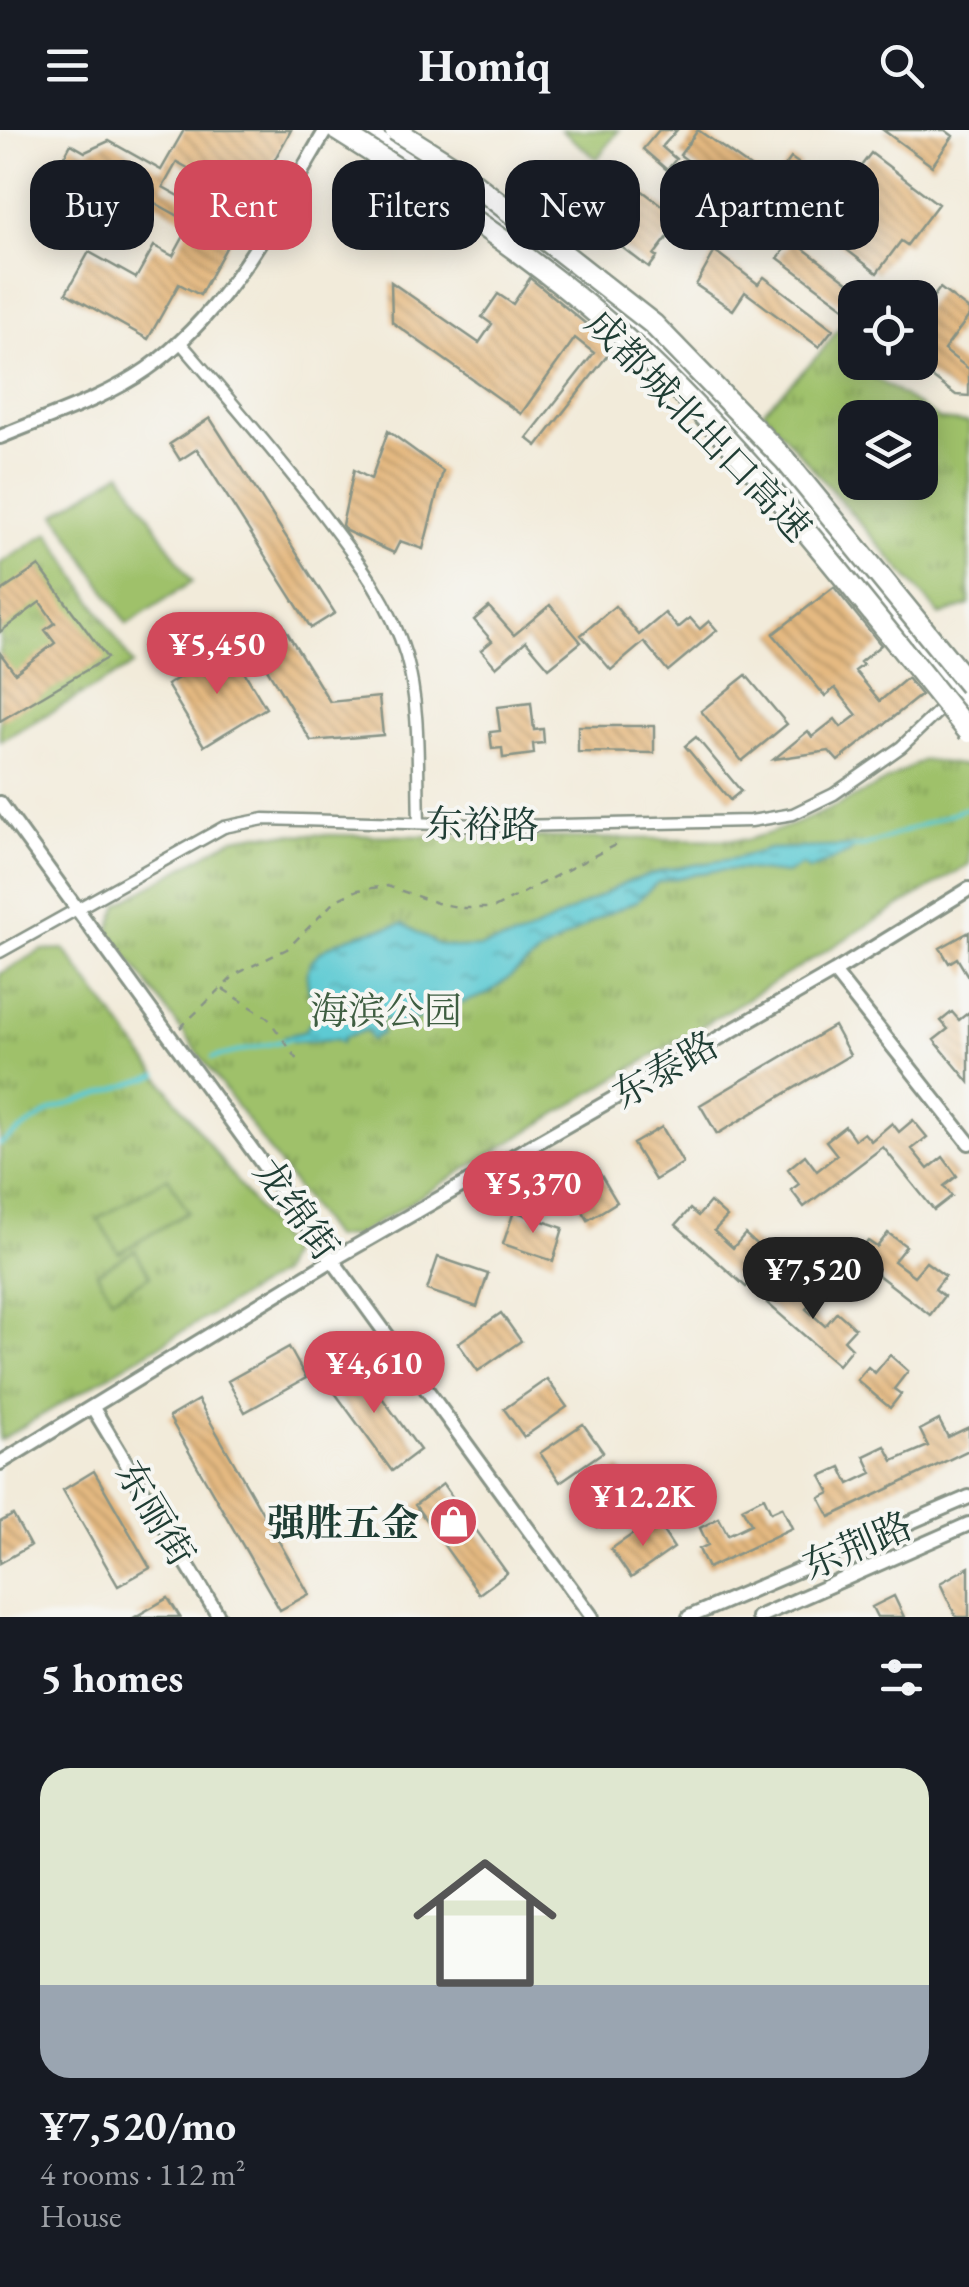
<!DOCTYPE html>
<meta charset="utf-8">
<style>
:root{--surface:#171b24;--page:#20242c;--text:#f1f3f6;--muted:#9ea1a6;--accent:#d1495b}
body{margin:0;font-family:"EB Garamond","Noto Serif SC",serif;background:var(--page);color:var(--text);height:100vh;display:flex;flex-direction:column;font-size:38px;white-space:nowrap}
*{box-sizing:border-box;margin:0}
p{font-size:32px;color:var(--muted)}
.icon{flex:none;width:55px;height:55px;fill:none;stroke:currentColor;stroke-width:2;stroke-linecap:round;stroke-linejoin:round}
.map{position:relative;height:1487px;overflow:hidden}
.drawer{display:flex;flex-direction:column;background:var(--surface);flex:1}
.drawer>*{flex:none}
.hud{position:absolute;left:30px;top:30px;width:910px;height:90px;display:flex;gap:20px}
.controls{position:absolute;left:838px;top:150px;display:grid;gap:20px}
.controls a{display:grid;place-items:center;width:100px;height:100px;border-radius:20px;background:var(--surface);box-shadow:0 5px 25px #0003;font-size:50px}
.price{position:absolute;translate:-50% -85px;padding:0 22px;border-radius:35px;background:var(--accent);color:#fff;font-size:32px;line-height:65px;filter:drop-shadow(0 2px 5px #0008)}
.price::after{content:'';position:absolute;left:50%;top:60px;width:30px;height:22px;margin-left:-15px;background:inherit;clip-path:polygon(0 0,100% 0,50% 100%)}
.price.active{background:#222;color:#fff}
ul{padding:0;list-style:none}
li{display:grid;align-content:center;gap:20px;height:530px;padding:0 40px}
li span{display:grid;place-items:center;height:310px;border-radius:30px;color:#555}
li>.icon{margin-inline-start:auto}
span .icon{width:180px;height:180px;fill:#fffc;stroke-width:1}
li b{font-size:42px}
h2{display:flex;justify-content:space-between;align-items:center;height:120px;padding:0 40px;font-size:42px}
.pill{padding:0 35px;border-radius:30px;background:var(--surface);box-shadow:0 5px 25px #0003;font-size:35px;line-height:90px}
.pill.active{background:var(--accent);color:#fff}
header{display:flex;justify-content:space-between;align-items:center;height:130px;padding:0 40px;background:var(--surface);font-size:45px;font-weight:700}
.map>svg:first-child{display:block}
.grass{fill:url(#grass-tufts);stroke:#5f7f4f;stroke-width:2.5;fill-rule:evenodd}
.pitch{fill:#9fc16a;stroke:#5f7f4f;stroke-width:2.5}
.water{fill:url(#water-ripples);stroke:#3e8484;stroke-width:2.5}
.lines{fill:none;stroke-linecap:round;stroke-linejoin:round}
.stream{stroke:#5dcad3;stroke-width:4}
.building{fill:url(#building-back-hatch);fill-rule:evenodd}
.minor-casing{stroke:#889487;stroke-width:15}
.tertiary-casing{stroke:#889487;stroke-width:18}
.path{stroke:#889487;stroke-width:2.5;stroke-dasharray:8 8;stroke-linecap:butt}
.minor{stroke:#fff;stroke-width:10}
.tertiary{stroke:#fff;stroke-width:12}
.motorway-bridge-casing{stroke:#889487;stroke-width:25;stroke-linecap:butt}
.motorway-bridge{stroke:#fff;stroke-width:20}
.labels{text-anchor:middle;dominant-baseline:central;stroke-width:8;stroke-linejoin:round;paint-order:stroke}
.street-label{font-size:38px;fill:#1f3d34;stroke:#f6f6f2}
.park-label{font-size:38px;fill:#3f5e42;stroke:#f6f6f2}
.poi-label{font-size:38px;font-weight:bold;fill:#1f3d34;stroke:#f6f6f2;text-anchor:end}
</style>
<header><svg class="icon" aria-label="menu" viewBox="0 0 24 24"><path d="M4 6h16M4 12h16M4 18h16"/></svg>Homiq<svg class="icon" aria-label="search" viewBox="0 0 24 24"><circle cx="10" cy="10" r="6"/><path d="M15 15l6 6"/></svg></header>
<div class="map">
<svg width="969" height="1487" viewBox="0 0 969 1487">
<defs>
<pattern id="grass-tufts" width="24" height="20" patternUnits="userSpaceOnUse" patternTransform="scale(2.5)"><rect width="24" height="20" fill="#9fc16a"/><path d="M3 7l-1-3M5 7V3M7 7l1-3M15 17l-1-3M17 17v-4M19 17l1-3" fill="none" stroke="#819e58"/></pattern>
<pattern id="water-ripples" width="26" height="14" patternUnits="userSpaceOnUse" patternTransform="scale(2.5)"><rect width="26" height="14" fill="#5dcad3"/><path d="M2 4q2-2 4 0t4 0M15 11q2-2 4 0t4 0" fill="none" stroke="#4ca5ac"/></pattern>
<pattern id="building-back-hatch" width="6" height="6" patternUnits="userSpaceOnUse" patternTransform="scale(2.5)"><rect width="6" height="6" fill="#e5b981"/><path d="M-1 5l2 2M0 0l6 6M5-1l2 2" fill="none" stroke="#b9986a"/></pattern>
</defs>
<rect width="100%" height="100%" fill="#f6f6f2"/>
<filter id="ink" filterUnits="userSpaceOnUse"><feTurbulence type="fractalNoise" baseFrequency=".01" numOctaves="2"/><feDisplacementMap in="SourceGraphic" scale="20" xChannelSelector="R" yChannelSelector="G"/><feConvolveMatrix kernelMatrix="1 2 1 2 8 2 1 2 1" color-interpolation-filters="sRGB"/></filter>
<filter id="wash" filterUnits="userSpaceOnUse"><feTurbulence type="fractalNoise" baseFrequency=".0048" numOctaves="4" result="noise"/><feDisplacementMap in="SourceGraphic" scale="40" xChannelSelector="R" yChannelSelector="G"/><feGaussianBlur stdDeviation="2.25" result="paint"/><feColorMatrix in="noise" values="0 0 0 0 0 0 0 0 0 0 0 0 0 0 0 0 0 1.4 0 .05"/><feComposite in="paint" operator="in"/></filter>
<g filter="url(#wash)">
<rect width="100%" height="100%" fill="#f2ebda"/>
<!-- grass -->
<path class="grass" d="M845 190 855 197V232L861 233 858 237 941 290 969 293V475L940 485 763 281 819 225ZM855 288H920V352H855Z
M49 403 133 535 0 611V434Z
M923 630 969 636V734L357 1105 333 1108 109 801 119 774 234 708 259 704 747 710C811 692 866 663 923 630Z
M64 819 289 1122 281 1143 0 1310V844L42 820Z"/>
<!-- pitch -->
<path class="pitch" d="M561 0H619L597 29Z
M121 342 192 452 127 494 56 384Z
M168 1047 188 1082 119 1123 98 1089Z
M135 1120 150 1146 112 1168 97 1143Z"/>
<!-- water -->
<path class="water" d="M855 716 849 723 809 740 802 735 786 744 741 739 711 741 658 752 637 771 600 787 541 823 488 864 394 897 386 889 379 888 382 903 371 910 367 900 344 907 342 913 336 909 294 912 285 906 303 902 317 885C314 873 306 858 307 845 309 810 376 800 403 794L437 814 459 818 480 817 523 806 627 752 665 740 737 728 769 719Z"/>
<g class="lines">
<!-- stream -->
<path class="stream" d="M852 717 865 716 969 677
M212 928 294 908
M0 1014 52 980 158 945"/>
</g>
<g id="blocks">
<!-- building -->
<path class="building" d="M184 0H291L200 165 179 154 148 209 66 163 89 122 136 148 154 116 173 126 191 93 90 37 80 55 56 42 71 14 85 22 109 11 161 40ZM177 32 215 53 201 78 163 57Z
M659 0H677L662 17 676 29 667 40 643 19Z
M698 0 773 53 791 28 801 35 763 86 680 25Z
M883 0H945L953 6 932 36Z
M871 23 938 74 907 115 901 111 877 143 808 90 822 72 829 78Z
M612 38 681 90 654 125 657 127 649 138 610 108 629 84 596 59Z
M706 71 731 90 718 107 693 88Z
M792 110 861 162 848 180 778 128Z
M715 121 758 154 764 147 833 199 819 217 745 162 733 180 696 155Z
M530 148 614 217 537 316 527 308 594 223 575 208 521 284 392 192 391 152 479 213 492 194 482 187 498 164 513 174Z
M940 158 969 180V186L944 220 969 239V266L956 265 920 238V185Z
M210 288 335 483 311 498 197 319 180 330 170 314Z
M388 301 443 341 423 419 400 411 394 423 346 401 342 395 354 340 371 349Z
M39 436 107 528 0 591V523L15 543 55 513 45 500 55 493 40 472 0 502V462Z
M834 457 881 515 860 532 863 535 855 541 880 571 907 548 921 565 838 631 829 621 774 629 808 601 812 607 835 589 841 597 857 585 835 558 825 566 773 504Z
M550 475 581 512 549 538 526 511 496 537 481 520 492 511 474 490 489 477 514 505Z
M615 476 639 505 665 483 678 498 690 488 700 499 709 491 717 500 668 541 644 512 611 540 581 505Z
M279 489 330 572 379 567 383 605 311 611 248 508Z
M229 517 266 578 204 616 167 555Z
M746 545 787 594 742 631 701 581Z
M531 573 534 600 543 599 544 613 533 614 534 624 503 628 502 618 492 619 490 602 500 601 497 577Z
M578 596H654V623L578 622Z
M696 607 741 661 730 670 685 616Z
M969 802V848L957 828 949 833 940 818Z
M952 882 959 890 969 882V952L934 910 948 899 941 891Z
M834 896 850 925 717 1004 700 975Z
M913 990 927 1007 912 1019 928 1039 943 1027 957 1046 944 1056 952 1066 934 1080 883 1017 804 1077 791 1060 799 1054 788 1039 805 1025 817 1041 837 1025 826 1011 845 996 855 1010 864 1003 871 1011 892 993 899 1002Z
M662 997 683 1033 655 1050 633 1014Z
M596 1037 617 1072 588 1090 567 1054Z
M710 1072 727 1087 714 1101 733 1118 745 1104 763 1120 752 1132 761 1140 746 1157 676 1095 690 1079 698 1086Z
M514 1081 563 1098 553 1131 503 1114Z
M888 1103 906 1116 894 1131 914 1146 926 1132 945 1146 935 1159 944 1166 930 1185 856 1128 868 1111 877 1117Z
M438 1127 488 1144 477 1177 427 1160Z
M802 1150 818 1165 806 1179 825 1196 837 1182 855 1198 844 1210 852 1218 838 1235 767 1173 782 1157 789 1164Z
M501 1183 521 1211 478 1241 458 1213Z
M289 1217 306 1248 245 1282 228 1251Z
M890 1225 908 1241 894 1259 901 1264 890 1278 857 1250 868 1237 875 1243Z
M356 1232 420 1320 392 1341 327 1252Z
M547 1249 567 1277 524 1307 504 1279Z
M198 1270 309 1464 280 1480 169 1287Z
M939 1290 948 1307 969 1297V1320L830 1387 820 1368 830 1363 821 1346 841 1337 849 1354 872 1343 864 1326 885 1316 893 1331 928 1316 920 1300Z
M583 1294 603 1322 560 1352 540 1323Z
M620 1338 640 1367 597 1397 577 1368Z
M94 1341 150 1438 118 1456 63 1360Z
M443 1354 507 1443 479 1464 415 1375Z
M764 1367 771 1382 782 1377 792 1398 708 1438 699 1419 708 1415 700 1398 719 1388 728 1405 751 1394 742 1378Z
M13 1385 30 1416 0 1433V1392Z
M655 1389 674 1418 631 1448 611 1419Z
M969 1437V1487H956L940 1453Z
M894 1466 904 1487H877L872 1477Z
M168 1468 180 1487H135Z"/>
</g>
</g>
<g filter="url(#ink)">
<use href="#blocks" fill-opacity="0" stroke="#889487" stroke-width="2.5"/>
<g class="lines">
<defs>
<path id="minor" d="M180 212C228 268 277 324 321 382 356 428 390 470 406 526 421 579 417 639 419 693
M0 822 224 697 264 689 513 696 751 691 793 684 834 664 901 617 947 573"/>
<path id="tertiary" d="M366 0C466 63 565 133 651 213 770 322 867 455 969 579
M0 307C49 286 103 270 147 239 230 180 275 85 326 0
M0 673 592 1487
M834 842 969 1013
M93 1278 219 1487
M0 1333 334 1129 834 842 969 759
M689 1487 969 1367
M758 1487 969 1394"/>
</defs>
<!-- minor casing -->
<use href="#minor" class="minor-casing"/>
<!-- tertiary casing -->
<use href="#tertiary" class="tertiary-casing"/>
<!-- path -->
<path class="path" d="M223 859 267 887 300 933
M180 898 236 844 287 819 336 770 358 760 387 756 437 773 463 778H494L615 715"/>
<!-- minor -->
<use href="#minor" class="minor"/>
<!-- tertiary -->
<use href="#tertiary" class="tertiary"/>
<defs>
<path id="motorway-bridge" d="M337 0C448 70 558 143 653 234 769 346 867 478 969 602
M395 0 449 34 653 194 785 330 969 555"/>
</defs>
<!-- motorway-bridge casing -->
<use href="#motorway-bridge" class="motorway-bridge-casing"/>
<!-- motorway-bridge -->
<use href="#motorway-bridge" class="motorway-bridge"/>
</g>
</g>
<!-- icons -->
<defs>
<symbol id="shop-disc" viewBox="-11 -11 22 22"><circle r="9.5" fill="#d1495b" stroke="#f6f6f2"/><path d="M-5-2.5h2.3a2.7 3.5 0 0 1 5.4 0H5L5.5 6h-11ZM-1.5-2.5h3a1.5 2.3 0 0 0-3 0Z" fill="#fff"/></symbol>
</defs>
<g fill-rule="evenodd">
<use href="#shop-disc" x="426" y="1364" width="55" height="55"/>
</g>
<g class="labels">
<!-- street labels -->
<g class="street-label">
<text transform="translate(699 295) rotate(46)">成都城北出口高速</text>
<text transform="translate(482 694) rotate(1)">东裕路</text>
<text transform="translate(665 939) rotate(-30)">东泰路</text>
<text transform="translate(297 1079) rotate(54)">龙绵街</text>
<text transform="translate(156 1383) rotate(59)">东丽街</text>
<text transform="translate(857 1415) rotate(-23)">东荆路</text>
</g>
<!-- park labels -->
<g class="park-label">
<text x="386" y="880">海滨公园</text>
</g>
<!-- poi labels -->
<g class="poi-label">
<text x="419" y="1392">强胜五金</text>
</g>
</g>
</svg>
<div class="controls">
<a><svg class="icon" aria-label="locate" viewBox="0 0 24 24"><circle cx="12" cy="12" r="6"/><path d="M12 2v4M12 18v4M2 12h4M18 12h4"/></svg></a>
<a><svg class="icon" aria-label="layers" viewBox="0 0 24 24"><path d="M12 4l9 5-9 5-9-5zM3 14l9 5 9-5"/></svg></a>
</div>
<b class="price" style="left:217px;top:567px">¥5,450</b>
<b class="price" style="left:533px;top:1106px">¥5,370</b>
<b class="price active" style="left:813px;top:1192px">¥7,520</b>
<b class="price" style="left:374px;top:1286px">¥4,610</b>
<b class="price" style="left:643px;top:1419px">¥12.2K</b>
<div class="hud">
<a class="pill">Buy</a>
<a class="pill active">Rent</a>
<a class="pill">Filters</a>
<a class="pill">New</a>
<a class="pill">Apartment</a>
</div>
</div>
<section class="drawer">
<h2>5 homes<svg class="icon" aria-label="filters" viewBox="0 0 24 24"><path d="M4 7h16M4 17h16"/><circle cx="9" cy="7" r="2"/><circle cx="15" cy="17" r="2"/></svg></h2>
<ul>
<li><span style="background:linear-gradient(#dfe7d0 70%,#9aa5b1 0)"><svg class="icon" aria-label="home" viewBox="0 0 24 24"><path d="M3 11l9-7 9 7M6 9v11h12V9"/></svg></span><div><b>¥7,520/mo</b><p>4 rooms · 112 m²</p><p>House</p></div></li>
</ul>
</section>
